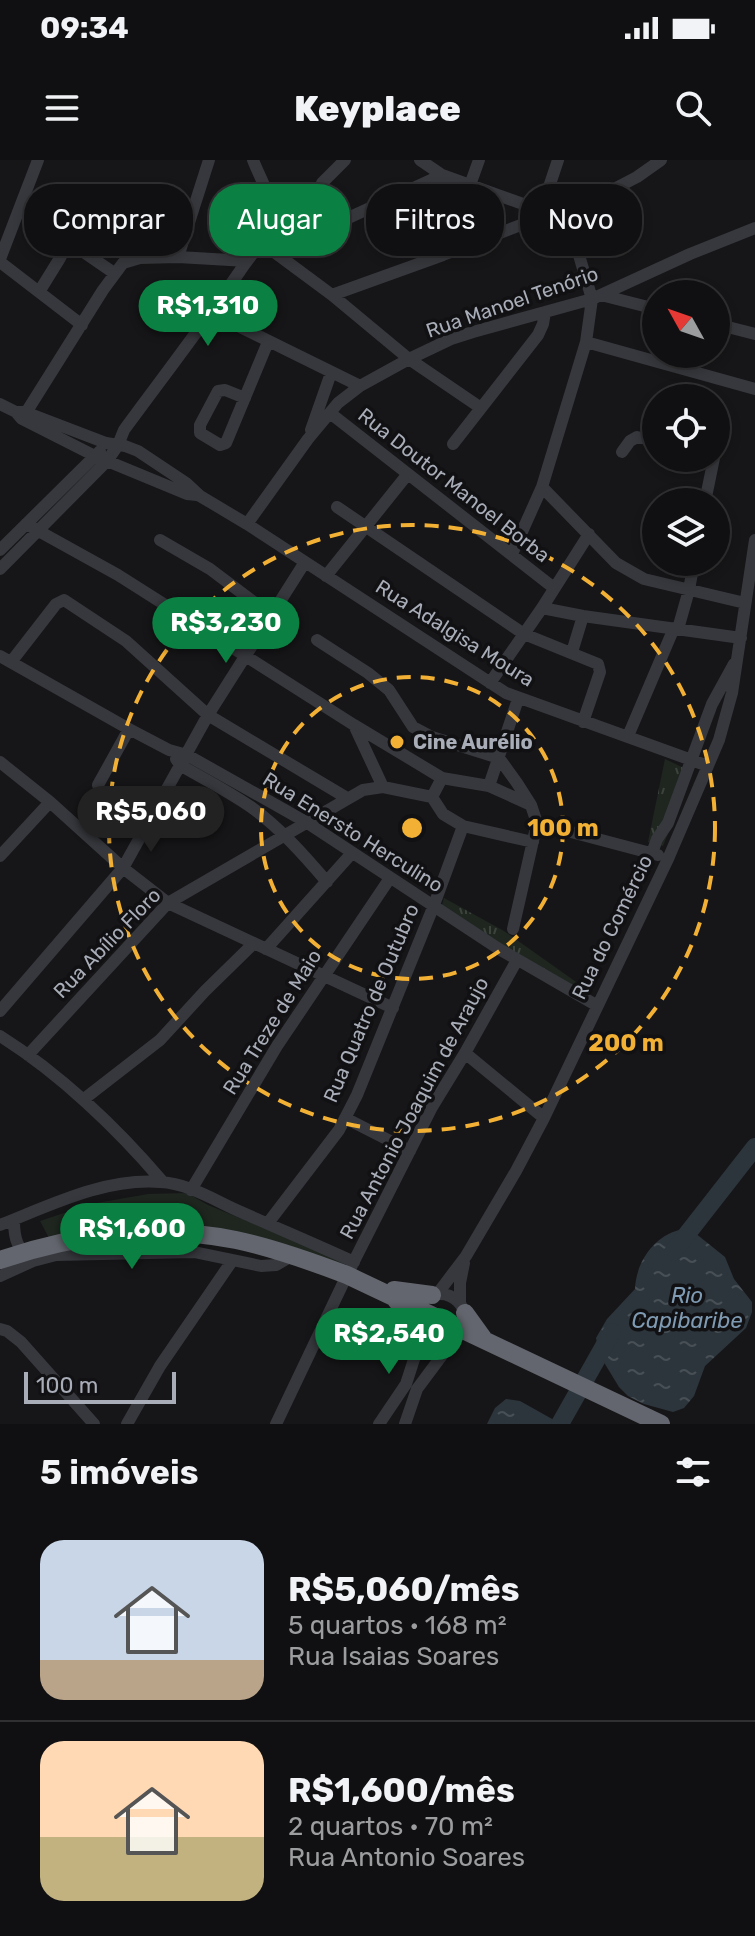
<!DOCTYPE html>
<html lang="pt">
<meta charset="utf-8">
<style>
:root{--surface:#101012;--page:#19191b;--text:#f1f3f6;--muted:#9c9d9f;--line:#303032;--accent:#0b8043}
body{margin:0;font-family:Rubik,sans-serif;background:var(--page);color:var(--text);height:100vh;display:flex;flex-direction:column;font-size:30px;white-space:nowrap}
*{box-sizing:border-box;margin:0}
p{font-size:26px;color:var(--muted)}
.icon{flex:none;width:44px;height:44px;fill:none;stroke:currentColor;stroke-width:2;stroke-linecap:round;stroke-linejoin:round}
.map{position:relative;height:1264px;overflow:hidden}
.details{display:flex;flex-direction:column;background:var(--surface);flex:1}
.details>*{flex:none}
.hud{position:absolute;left:24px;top:24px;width:708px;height:72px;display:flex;gap:16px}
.needle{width:52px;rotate:310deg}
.fabs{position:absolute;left:642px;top:120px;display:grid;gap:16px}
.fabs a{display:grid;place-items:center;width:88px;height:88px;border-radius:50%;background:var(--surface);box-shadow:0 4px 12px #0003,0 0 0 2px var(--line);font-size:40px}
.scale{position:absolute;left:24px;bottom:20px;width:152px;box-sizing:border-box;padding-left:8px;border:4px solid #a8adb8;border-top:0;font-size:22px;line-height:28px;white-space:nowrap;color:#a8adb8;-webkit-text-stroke:6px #111113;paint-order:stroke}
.price{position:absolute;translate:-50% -68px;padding:0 18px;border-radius:28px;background:var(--accent);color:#fff;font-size:26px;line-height:52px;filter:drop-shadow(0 2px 4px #0008)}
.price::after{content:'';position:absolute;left:50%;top:48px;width:24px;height:18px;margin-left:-12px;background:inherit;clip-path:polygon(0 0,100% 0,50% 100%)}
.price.active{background:#222;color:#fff}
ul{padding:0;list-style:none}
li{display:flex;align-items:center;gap:24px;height:200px;padding:0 40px}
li+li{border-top:2px solid var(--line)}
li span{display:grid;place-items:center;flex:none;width:224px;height:160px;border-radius:24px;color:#555}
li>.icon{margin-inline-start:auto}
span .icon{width:96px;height:96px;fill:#fffc;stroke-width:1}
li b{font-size:34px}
h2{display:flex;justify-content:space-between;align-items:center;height:96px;padding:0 40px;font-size:34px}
.pill{padding:0 28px;border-radius:32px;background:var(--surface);box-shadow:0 4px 12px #0003,0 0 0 2px var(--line);font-size:28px;line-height:72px}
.pill.active{background:var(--accent);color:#fff}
.status{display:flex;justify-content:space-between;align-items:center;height:56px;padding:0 40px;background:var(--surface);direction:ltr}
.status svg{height:22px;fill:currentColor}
header{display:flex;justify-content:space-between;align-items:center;height:104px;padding:0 40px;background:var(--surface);font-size:36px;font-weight:800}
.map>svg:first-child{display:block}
.green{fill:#1e261f}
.park{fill:url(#park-tufts)}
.water{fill:url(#water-ripples)}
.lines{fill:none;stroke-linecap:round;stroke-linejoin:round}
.river{stroke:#2c353c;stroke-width:18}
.minor{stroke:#37383d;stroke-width:12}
.highway{stroke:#63666e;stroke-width:18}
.ring{fill:none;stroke:#f2b134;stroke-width:4;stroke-dasharray:14 10}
.poi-dot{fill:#f2b134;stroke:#111113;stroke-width:3}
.labels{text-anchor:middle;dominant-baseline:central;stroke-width:7;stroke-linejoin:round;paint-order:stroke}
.street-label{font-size:20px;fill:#a8adb8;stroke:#111113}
.poi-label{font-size:20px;font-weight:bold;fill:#a8adb8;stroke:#111113;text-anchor:start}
.water-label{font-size:22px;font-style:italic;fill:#7f9bb3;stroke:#111113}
.centre{fill:#f2b134;stroke:#111113;stroke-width:4}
.ring-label{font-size:24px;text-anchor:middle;font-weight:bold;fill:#f2b134;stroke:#111113;stroke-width:7;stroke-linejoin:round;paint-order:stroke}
</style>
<div class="status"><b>09:34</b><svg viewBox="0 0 49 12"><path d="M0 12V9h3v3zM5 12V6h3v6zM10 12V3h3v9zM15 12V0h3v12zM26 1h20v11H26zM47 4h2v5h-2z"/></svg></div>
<header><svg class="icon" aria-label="menu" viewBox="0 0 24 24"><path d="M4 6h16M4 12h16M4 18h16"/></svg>Keyplace<svg class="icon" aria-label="search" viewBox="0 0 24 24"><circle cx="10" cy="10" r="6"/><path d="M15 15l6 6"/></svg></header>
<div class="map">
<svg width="755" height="1264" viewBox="0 0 755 1264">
<defs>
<pattern id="park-tufts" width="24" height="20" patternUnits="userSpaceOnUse" patternTransform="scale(2)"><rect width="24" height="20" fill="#1e261f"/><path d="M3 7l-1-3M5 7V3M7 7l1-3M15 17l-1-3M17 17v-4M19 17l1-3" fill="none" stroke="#3c433d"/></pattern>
<pattern id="water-ripples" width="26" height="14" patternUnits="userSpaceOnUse" patternTransform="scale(2)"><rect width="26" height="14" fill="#2c353c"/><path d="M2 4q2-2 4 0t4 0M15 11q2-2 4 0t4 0" fill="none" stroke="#485056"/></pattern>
</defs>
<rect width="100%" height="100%" fill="#161618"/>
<!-- green -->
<path class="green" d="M187 1033 208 1045 346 1102 344 1107 223 1072 49 1078 40 1061 91 1044 148 1034Z"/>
<!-- park -->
<path class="park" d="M665 599 692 612 663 686 648 682Z
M444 738 504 771 586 829 580 839 439 756Z"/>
<!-- water -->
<path class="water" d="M679 1070 695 1073 725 1097 734 1119 752 1142V1152L746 1168 705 1206 694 1236 684 1248 673 1252 644 1244 628 1236 619 1227 605 1204 599 1191 596 1178 607 1159 635 1129C636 1103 653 1077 679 1070Z
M506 1239 520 1241 561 1264H487L495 1248Z"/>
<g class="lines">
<!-- river -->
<path class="river" d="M673 1092 755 987
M560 1264 612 1172"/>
<!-- minor -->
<path class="minor" d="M420 0 442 15
M322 23 345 0
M470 25 479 0
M541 51 558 0
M69 82 114 113
M270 89 332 135 409 199 481 248
M274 92 442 15 551 54
M178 97 209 0
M0 99 38 0
M0 102 82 165
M39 132 60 98 80 58
M332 135 443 95 614 29 637 17 661 0
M601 135 656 149
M212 153 360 226
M716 164 755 174
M586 182 755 229
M245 238 225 230 218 231 200 265V273L220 285 226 283 268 182
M0 244 16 252 22 259 95 296 187 334 197 335
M16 252H25L106 283 125 286 138 291 186 323 200 336 247 364 506 533 708 606
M330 253 554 428
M22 259 103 130 123 103 140 98 178 97 247 101
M311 270 331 213
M453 284 538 175 543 164 545 152
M716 286 719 269
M622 292 630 281 637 277 656 281
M542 327 616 403 644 419 745 443
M705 342 714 298
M337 347 524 474 598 504 600 512 583 562
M26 364 118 415 354 565 442 618
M247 364 308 279 338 243 360 226 409 199 451 179 473 172 592 139 690 94 755 68
M160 380 210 409 271 455
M0 390 100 291
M512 394 542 327 586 182 592 139 565 48
M0 409 107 301 118 285 124 270C163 217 203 165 240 111 251 94 272 74 271 52 271 35 259 16 253 0
M326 416 407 315
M542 448 583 456 741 478
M678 469 689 430 694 402
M317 480 368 513 389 530 413 567 432 577 499 598 517 623 531 645 537 663 513 769
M572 492 583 456
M0 496 129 569 169 590 187 595 306 662 499 789 596 845
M11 502 56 444 64 440 126 481 208 555 347 638
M490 523 542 448 589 374
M354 565 383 627
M628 576 674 468
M176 599 180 605C204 619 228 631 251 647 280 668 304 695 327 722
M0 602 50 642 123 708 168 743 393 848
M98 625 129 569
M489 626 518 539
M432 637 442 618 489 626 531 645
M537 663 658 695
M652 693 657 679 668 663 712 544 734 504
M0 696 50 642
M266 789 352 693
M0 851 123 708 208 555 305 402
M0 876C59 913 117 968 162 1021
M465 893 544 958
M28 895 168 743 363 630 383 627 432 637 443 654 463 666 533 682
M84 939 160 880 205 831 254 783
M345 958 410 991
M191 1030 277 886 390 718
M14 1060C14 1080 17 1088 33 1101L56 1095 194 1092 261 1106 276 1105 293 1095
M268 1063 339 970 357 935 434 745 463 666
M0 1065C51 1045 104 1018 160 1022 188 1023 216 1041 241 1052 279 1069 317 1085 354 1102
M0 1116 33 1101
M438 1133 466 1096 516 1011 544 958 668 699 719 580 732 533 755 380
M415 1159a25 25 0 1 1 50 0a25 25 0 1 1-50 0Z
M460 1142V1123L464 1103
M0 1169 7 1171 21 1182 94 1264
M127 1264 160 1206 232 1101
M276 1264 347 1115 432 947 465 893 517 800
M379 1264 406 1224 416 1193 417 1170
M405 1264 417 1229 452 1182"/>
<!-- highway -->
<path class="highway" d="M0 1100C75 1074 157 1064 236 1080 274 1088 310 1101 347 1115L661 1264
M394 1130 432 1135
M396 1140 415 1164
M465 1153 483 1178"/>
</g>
<!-- distance rings -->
<g class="ring">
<circle cx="412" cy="668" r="151"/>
<circle cx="412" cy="668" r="303"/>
</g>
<!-- markers -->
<circle class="poi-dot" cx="397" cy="582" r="8"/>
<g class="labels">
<!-- street labels -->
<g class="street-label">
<text transform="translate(512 142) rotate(-19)">Rua Manoel Tenório</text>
<text transform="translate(454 325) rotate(38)">Rua Doutor Manoel Borba</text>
<text transform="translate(455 473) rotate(32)">Rua Adalgisa Moura</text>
<text transform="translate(353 672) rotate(32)">Rua Enersto Herculino</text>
<text transform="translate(612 767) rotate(-64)">Rua do Comércio</text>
<text transform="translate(107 783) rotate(-46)">Rua Abílio Floro</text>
<text transform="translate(371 843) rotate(-67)">Rua Quatro de Outubro</text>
<text transform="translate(272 862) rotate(-58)">Rua Treze de Maio</text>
<text transform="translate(414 948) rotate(-62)">Rua Antonio Joaquim de Araujo</text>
</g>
<!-- poi labels -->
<g class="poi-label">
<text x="413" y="582">Cine Aurélio</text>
</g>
<!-- water labels -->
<g class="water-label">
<text x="687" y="1135">Rio<tspan x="687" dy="25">Capibaribe</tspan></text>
</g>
</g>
<circle cx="412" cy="668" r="12" class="centre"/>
<g class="ring-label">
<text x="563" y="676">100 m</text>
<text x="626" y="891">200 m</text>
</g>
</svg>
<div class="fabs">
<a><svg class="needle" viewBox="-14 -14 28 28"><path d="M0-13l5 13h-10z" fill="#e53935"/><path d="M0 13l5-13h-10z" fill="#9c9d9f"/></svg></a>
<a><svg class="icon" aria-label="locate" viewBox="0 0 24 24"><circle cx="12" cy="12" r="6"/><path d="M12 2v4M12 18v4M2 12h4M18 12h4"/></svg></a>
<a><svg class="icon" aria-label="layers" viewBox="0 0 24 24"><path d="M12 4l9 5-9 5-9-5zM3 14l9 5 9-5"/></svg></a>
</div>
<div class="scale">100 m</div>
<b class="price" style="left:208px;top:188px">R$1,310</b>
<b class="price" style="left:226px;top:505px">R$3,230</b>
<b class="price active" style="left:151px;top:694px">R$5,060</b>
<b class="price" style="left:132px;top:1111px">R$1,600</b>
<b class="price" style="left:389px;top:1216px">R$2,540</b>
<div class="hud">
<a class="pill">Comprar</a>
<a class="pill active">Alugar</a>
<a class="pill">Filtros</a>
<a class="pill">Novo</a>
</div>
</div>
<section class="details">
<h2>5 imóveis<svg class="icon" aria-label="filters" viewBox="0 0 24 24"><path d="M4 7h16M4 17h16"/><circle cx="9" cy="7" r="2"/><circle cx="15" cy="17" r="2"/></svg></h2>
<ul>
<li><span style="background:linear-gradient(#c9d6e8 75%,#b9a48a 0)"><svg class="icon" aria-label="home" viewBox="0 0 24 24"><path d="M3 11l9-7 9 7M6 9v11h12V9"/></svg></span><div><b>R$5,060/mês</b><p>5 quartos · 168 m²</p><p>Rua Isaias Soares</p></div></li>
<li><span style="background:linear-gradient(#ffd9b3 60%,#c2b280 0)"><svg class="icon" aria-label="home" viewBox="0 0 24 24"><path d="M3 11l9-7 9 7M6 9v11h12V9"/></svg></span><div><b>R$1,600/mês</b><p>2 quartos · 70 m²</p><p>Rua Antonio Soares</p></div></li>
</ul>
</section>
